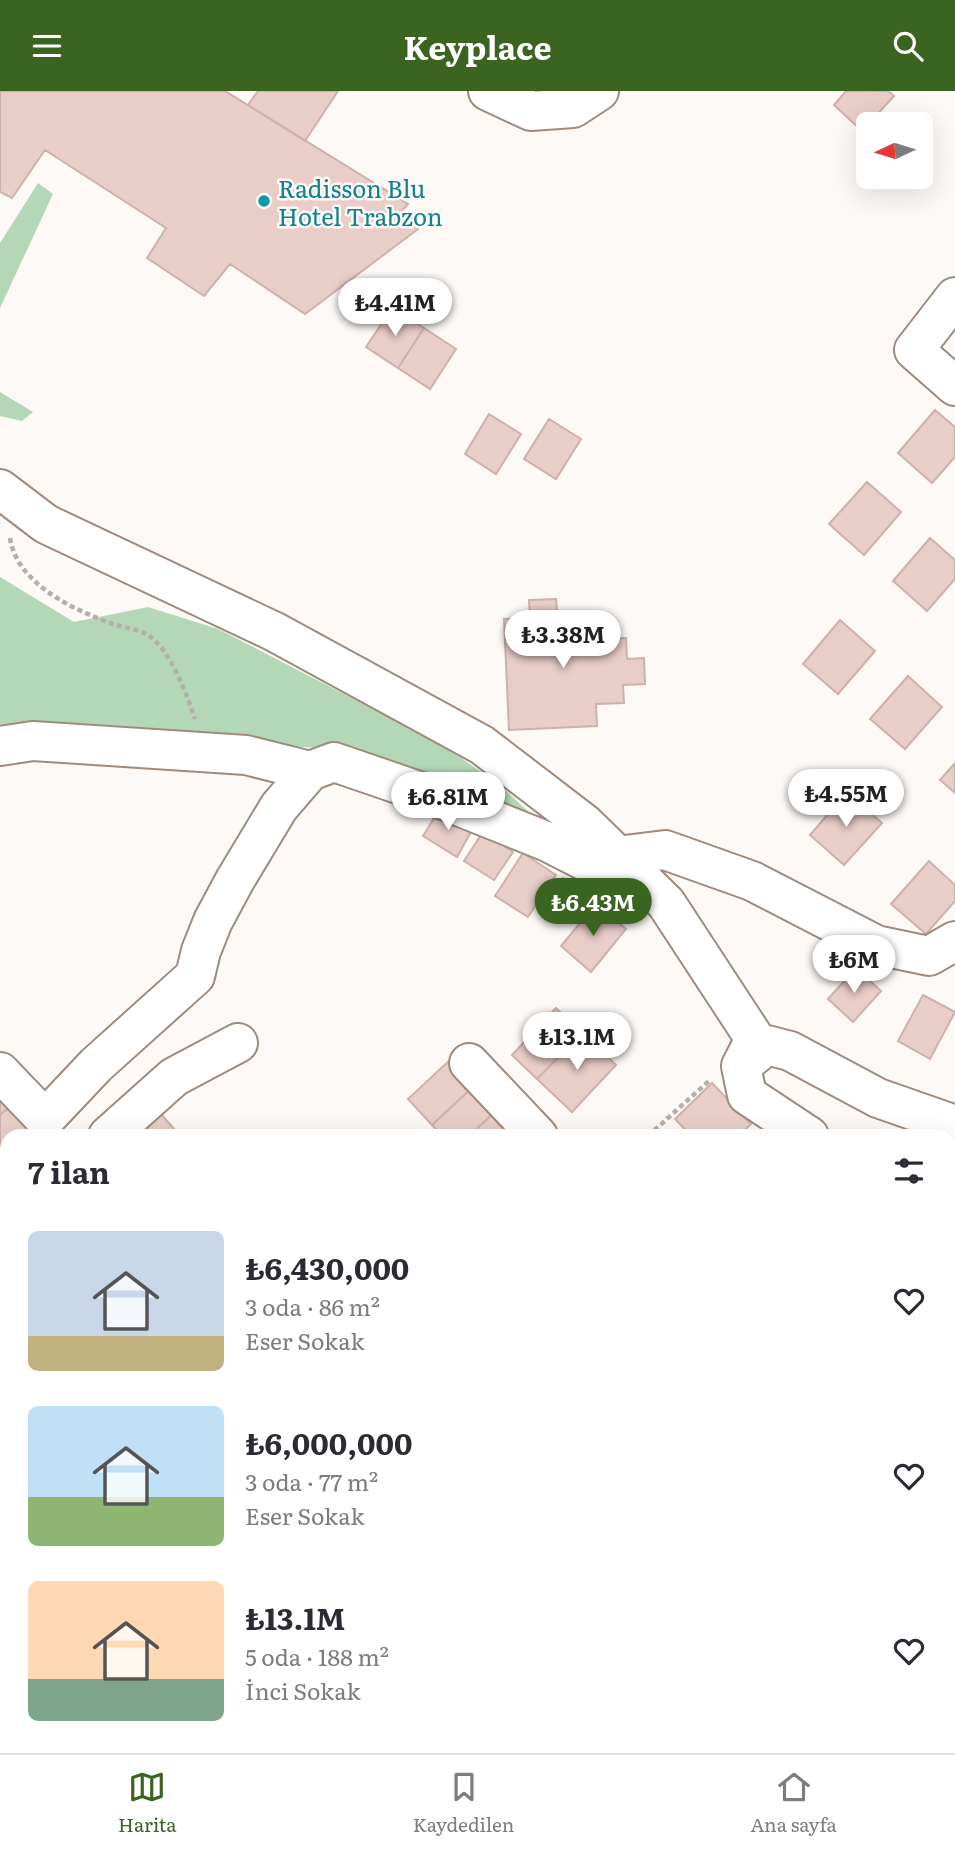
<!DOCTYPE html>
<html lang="tr">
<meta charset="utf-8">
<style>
:root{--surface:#fff;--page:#f2f2f3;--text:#2b2b33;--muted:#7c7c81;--line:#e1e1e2;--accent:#3a6420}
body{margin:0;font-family:Literata,serif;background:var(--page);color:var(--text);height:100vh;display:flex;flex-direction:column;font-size:26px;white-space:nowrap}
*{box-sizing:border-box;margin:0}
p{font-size:23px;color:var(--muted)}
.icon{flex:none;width:38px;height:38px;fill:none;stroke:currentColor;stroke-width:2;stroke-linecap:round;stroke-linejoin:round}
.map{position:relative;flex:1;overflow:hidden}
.panel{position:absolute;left:0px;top:1038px;width:956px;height:625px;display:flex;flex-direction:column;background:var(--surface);border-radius:21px 21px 0 0;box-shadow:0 7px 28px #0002}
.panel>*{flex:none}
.needle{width:46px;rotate:266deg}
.fabs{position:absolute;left:856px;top:21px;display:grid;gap:14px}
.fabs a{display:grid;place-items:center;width:77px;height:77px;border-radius:10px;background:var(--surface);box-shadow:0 7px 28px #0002;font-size:35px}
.price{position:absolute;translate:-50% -60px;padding:0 16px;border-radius:24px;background:#fff;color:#222;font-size:23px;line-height:46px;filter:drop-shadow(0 2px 4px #0008)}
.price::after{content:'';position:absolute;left:50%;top:42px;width:21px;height:16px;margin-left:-10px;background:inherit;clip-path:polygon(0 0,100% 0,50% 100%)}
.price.active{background:var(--accent);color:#fff}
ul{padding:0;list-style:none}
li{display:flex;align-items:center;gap:21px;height:175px;padding:0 28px}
li span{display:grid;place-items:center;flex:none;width:196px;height:140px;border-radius:10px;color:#555}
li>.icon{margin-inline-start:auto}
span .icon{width:84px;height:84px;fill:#fffc;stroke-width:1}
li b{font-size:30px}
h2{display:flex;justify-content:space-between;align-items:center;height:84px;padding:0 28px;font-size:30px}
header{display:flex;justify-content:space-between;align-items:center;height:91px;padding:0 28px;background:var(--accent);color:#fff;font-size:32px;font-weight:700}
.menu{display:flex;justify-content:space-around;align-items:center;height:98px;border-top:2px solid var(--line);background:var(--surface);font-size:19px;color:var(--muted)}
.menu a{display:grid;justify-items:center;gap:4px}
.menu .active{color:var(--accent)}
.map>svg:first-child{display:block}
.green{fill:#b4d8b7}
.building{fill:#e8cdc8;stroke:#ccb1ac;stroke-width:2}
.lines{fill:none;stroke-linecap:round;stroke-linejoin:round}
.minor-casing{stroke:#9f8b7d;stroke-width:42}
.path{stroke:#b5afab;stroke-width:4.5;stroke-dasharray:5 3.5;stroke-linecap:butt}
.minor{stroke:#fff;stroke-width:38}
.culture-dot{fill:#0f9aa8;stroke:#fdf9f6;stroke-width:2.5}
.labels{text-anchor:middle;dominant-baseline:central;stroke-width:5;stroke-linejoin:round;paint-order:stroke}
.culture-label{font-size:24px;fill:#0d838f;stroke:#fdf9f6;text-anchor:start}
</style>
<header><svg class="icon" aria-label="menu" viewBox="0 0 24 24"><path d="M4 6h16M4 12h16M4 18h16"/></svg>Keyplace<svg class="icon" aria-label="search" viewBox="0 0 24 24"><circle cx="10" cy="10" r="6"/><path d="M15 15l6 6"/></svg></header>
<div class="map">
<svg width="955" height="1662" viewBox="0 0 955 1662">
<rect width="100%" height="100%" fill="#fdf9f6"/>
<!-- green -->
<path class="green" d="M38 92 53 103 0 217V152Z
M0 301 33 321 22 330 0 325Z
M0 486 74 531 148 516 218 538 445 655 503 697 531 723 429 686 321 657 0 638Z
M955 1277V1662H797V1656H948V1283Z"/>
<!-- building -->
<path class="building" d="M0 0H225L408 113 398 124 418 138 305 223 230 173 204 205 147 167 166 137 45 59 12 107 0 101Z
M258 0H338L305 50 248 14Z
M846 0H888L894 5 862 40 834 14Z
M392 217 424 237 398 277 366 256Z
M424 237 456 258 430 298 398 277Z
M935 319 955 336V366L932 392 898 362Z
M489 323 521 343 496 383 465 363Z
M549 328 581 348 556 388 524 368Z
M867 391 901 421 864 464 829 433Z
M930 447 955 469V488L927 520 893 490Z
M556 508 558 530 602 528V548L626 547 627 568 644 567 645 593 623 594 624 612 596 613 597 635 509 639 504 528 530 527 529 509Z
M840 529 875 560 838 603 803 573Z
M908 585 942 616 905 658 870 628Z
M955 672V702L940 689Z
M847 701 882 732 844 774 810 744Z
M440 717 473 737 457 766 423 745Z
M483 741 513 761 494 789 464 770Z
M523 762 556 784 528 826 495 805Z
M929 770 955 794V810L926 843 891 813Z
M563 787 588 805 572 829 546 812Z
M596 813 626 838 591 881 561 855Z
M856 877 881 900 853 931 828 908Z
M923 904 955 921 930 968 898 950Z
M556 917 582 942 537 988 512 964Z
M582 942 616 974 572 1021 537 988Z
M450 969 474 995 432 1034 408 1008Z
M712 992 751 1033 739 1045H691L675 1028Z
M474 995 497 1019 469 1045H442L432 1034Z
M0 1008 9 1016 0 1024Z
M153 1014 175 1039 169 1045H128Z
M9 1016 30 1036 16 1045H7V1051L0 1055V1024Z
M497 1019 520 1045H469Z
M30 1036 41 1045H16Z
M7 1051V1103L0 1101V1055Z
M0 1148 7 1149 0 1160Z
M7 1152V1225L0 1218V1160Z
M0 1218 7 1225V1259L0 1267Z
M0 1628H5L6 1662H0Z
M95 1656H136L139 1659 137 1662H88Z
M159 1656H221L220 1662H165Z
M274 1656H319V1662H273Z
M342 1656H393L399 1660 397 1662H337Z
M440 1656H471L466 1662H448Z
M481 1656H496L502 1662H475Z
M524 1656H569L563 1662H544L541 1659 539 1662H531Z
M582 1656H654L650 1662H575Z
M710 1656H761L747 1662H717Z"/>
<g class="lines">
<defs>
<path id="minor" d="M488 0 531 20 573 17 599 0
M955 206 914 259 955 295
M0 398 46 433 275 541 482 654 585 733 666 812 755 948 741 975 747 1004 809 1045
M0 655 33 650 246 664 310 680 334 671 436 706 548 751 630 793
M617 765 665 759 752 790 876 854 929 865 955 850
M469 972 538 1045
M741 975 767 954 790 960 878 1007 955 1034
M0 981 45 1028 96 974 195 885 201 860 213 830 235 789 279 716 310 680
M108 1045 174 986 238 952
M948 1116 955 1118
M0 1127 7 1129
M0 1351 3 1311 7 1297
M0 1616 7 1623
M39 1656 46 1662
M79 1662 85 1656
M230 1662V1656
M411 1662 415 1656
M669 1662 675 1656
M765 1662 766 1656"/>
</defs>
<!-- minor casing -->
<use href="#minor" class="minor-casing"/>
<!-- path -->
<path class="path" d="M10 447C17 493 74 519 113 533 124 537 139 538 148 544 170 558 187 604 195 628
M648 1045 710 989
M948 1271 955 1265"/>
<!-- minor -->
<use href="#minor" class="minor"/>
</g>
<!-- markers -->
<circle class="culture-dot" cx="264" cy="110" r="7"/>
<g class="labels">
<!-- culture labels -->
<g class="culture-label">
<text x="278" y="96">Radisson Blu<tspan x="278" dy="28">Hotel Trabzon</tspan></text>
</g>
</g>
</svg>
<div class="fabs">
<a><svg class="needle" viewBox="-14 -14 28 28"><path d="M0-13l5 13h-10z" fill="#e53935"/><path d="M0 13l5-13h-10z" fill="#7c7c81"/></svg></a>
</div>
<b class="price" style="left:395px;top:247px">₺4.41M</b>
<b class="price" style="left:563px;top:579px">₺3.38M</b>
<b class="price" style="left:846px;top:738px">₺4.55M</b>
<b class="price" style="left:448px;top:741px">₺6.81M</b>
<b class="price active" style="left:593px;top:847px">₺6.43M</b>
<b class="price" style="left:854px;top:904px">₺6M</b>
<b class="price" style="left:577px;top:981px">₺13.1M</b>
<section class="panel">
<h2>7 ilan<svg class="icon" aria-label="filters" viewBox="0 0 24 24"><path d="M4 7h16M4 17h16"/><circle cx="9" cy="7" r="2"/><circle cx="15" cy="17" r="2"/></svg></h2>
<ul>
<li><span style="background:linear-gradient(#c9d6e8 75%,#c2b280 0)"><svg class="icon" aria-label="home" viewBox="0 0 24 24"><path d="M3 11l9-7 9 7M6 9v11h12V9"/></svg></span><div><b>₺6,430,000</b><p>3 oda · 86 m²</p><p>Eser Sokak</p></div><svg class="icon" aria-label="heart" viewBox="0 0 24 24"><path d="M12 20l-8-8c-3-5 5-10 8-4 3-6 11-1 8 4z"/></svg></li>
<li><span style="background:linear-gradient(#bfe0f5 65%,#8fb573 0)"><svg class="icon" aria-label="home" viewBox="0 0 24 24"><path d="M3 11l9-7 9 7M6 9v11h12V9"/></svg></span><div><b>₺6,000,000</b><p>3 oda · 77 m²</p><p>Eser Sokak</p></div><svg class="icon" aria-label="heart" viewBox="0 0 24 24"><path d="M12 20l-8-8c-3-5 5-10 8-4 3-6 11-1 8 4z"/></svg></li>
<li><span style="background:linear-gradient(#ffd9b3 70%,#7fa58c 0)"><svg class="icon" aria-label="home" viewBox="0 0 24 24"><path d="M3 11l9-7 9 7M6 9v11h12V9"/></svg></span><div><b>₺13.1M</b><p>5 oda · 188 m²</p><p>İnci Sokak</p></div><svg class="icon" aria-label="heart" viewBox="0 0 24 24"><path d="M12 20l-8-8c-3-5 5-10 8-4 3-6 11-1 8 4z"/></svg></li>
</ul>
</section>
</div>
<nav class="menu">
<a class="active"><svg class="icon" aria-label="map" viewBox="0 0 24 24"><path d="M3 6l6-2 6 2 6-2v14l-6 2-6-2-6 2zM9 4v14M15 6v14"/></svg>Harita</a>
<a><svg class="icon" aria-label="saved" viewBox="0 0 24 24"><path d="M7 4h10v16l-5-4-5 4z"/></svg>Kaydedilen</a>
<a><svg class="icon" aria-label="home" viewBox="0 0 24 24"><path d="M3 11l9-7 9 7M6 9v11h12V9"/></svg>Ana sayfa</a>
</nav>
